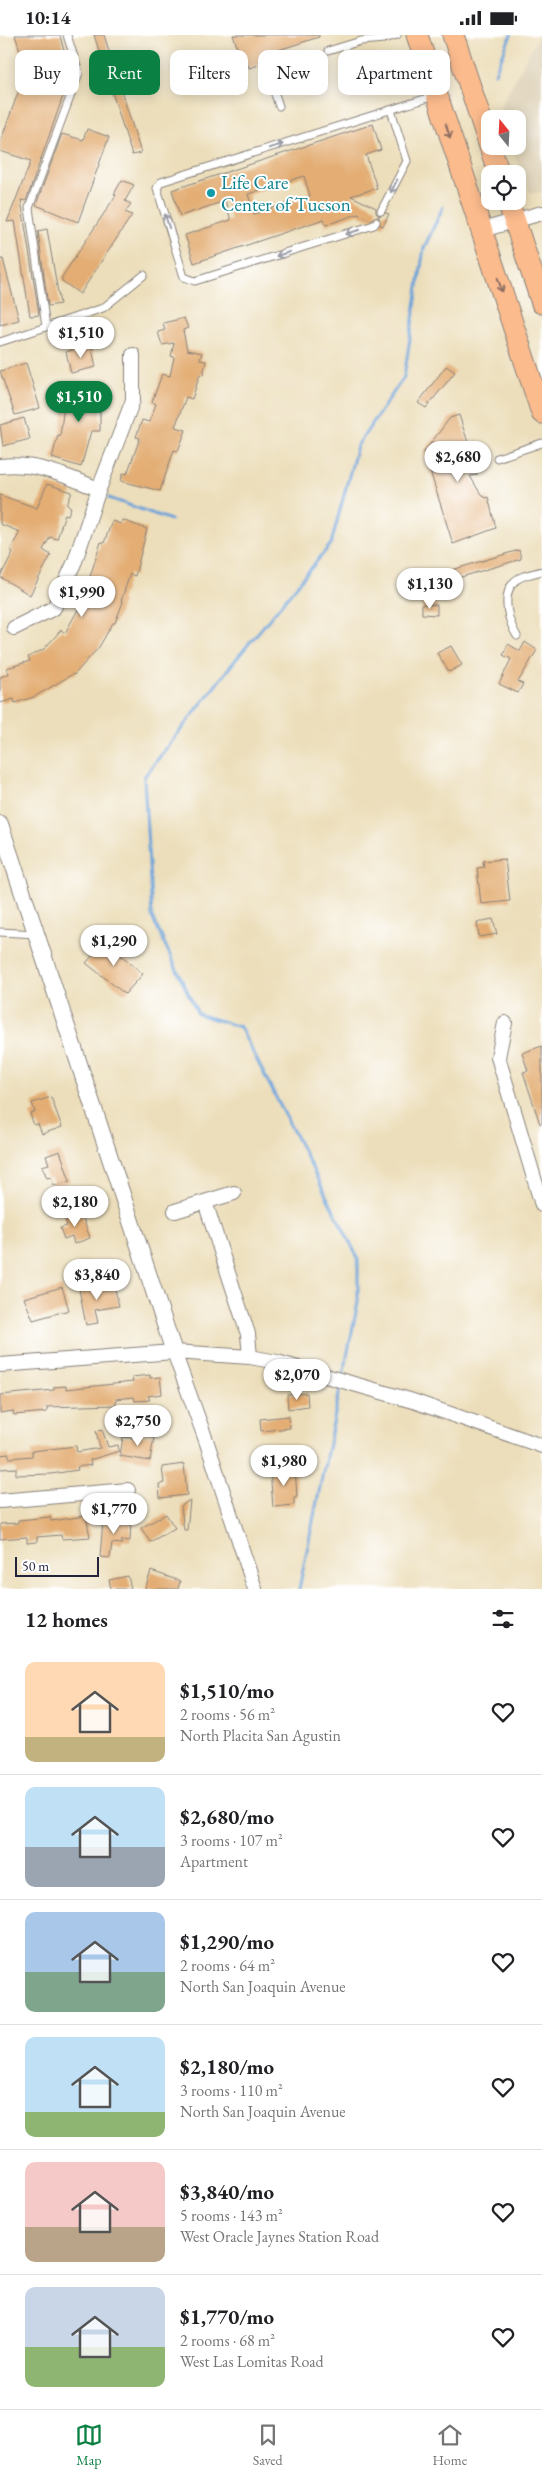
<!DOCTYPE html>
<meta charset="utf-8">
<style>
:root{--surface:#fff;--page:#f6f6f6;--text:#202124;--muted:#757577;--line:#e0e0e0;--accent:#0b8043}
body{margin:0;font-family:"EB Garamond",serif;background:var(--page);color:var(--text);height:100vh;display:flex;flex-direction:column;font-size:19px;white-space:nowrap}
*{box-sizing:border-box;margin:0}
p{font-size:16px;color:var(--muted)}
.icon{flex:none;width:28px;height:28px;fill:none;stroke:currentColor;stroke-width:2;stroke-linecap:round;stroke-linejoin:round}
.map{position:relative;height:1554px;overflow:hidden}
.details{display:flex;flex-direction:column;background:var(--surface);flex:1}
.details>*{flex:none}
.banner{position:absolute;left:15px;top:15px;width:512px;height:45px;display:flex;gap:10px}
.needle{width:32px;rotate:342deg}
.fabs{position:absolute;left:481px;top:75px;display:grid;gap:10px}
.fabs a{display:grid;place-items:center;width:45px;height:45px;border-radius:10px;background:var(--surface);box-shadow:0 2px 12px #0003;font-size:25px}
.scale{position:absolute;left:15px;bottom:12px;width:84px;box-sizing:border-box;padding-left:5px;border:2px solid #22223b;border-top:0;font-size:14px;line-height:18px;white-space:nowrap;color:#22223b;-webkit-text-stroke:4px #fff;paint-order:stroke}
.price{position:absolute;translate:-50% -42px;padding:0 11px;border-radius:18px;background:#fff;color:#222;font-size:16px;line-height:32px;filter:drop-shadow(0 1px 2px #0008)}
.price::after{content:'';position:absolute;left:50%;top:30px;width:15px;height:11px;margin-left:-8px;background:inherit;clip-path:polygon(0 0,100% 0,50% 100%)}
.price.current{background:var(--accent);color:#fff}
ul{padding:0;list-style:none}
li{display:flex;align-items:center;gap:15px;height:125px;padding:0 25px}
li+li{border-top:1px solid var(--line)}
li span{display:grid;place-items:center;flex:none;width:140px;height:100px;border-radius:10px;color:#555}
li>.icon{margin-inline-start:auto}
span .icon{width:60px;height:60px;fill:#fffc;stroke-width:1}
li b{font-size:21px}
h2{display:flex;justify-content:space-between;align-items:center;height:60px;padding:0 25px;font-size:21px}
.pill{padding:0 18px;border-radius:10px;background:var(--surface);box-shadow:0 2px 12px #0003;font-size:18px;line-height:45px}
.pill.current{background:var(--accent);color:#fff}
.status{display:flex;justify-content:space-between;align-items:center;height:35px;padding:0 25px;background:var(--surface);direction:ltr}
.status svg{height:14px;fill:currentColor}
.dock{display:flex;justify-content:space-around;align-items:center;height:70px;border-top:1px solid var(--line);background:var(--surface);font-size:14px;color:var(--muted)}
.dock a{display:grid;justify-items:center;gap:2px}
.dock .current{color:var(--accent)}
.map>svg:first-child{display:block}
.built{fill:#dccfb2}
.lines{fill:none;stroke-linecap:round;stroke-linejoin:round}
.stream{stroke:#6ba2d9;stroke-width:3}
.building{fill:#e3ad73;fill-rule:evenodd}
.service-casing{stroke:#87807a;stroke-width:9}
.minor-casing{stroke:#87807a;stroke-width:16}
.tertiary-casing{stroke:#87807a;stroke-width:18}
.primary-casing{stroke:#87807a;stroke-width:23}
.service{stroke:#fff;stroke-width:7}
.minor{stroke:#fff;stroke-width:14}
.tertiary{stroke:#fff;stroke-width:16}
.primary{stroke:#fbbb8d;stroke-width:21}
.oneway{stroke:#8e6e64}
.oneway2{stroke:#9c9ca7}
.culture-dot{fill:#0f9aa8;stroke:#fff;stroke-width:2}
.labels{text-anchor:middle;dominant-baseline:central;stroke-width:4;stroke-linejoin:round;paint-order:stroke}
.culture-label{font-size:19px;fill:#0d838f;stroke:#fff;text-anchor:start}
</style>
<div class="status"><b>10:14</b><svg viewBox="0 0 49 12"><path d="M0 12V9h3v3zM5 12V6h3v6zM10 12V3h3v9zM15 12V0h3v12zM26 1h20v11H26zM47 4h2v5h-2z"/></svg></div>
<div class="map">
<svg width="542" height="1554" viewBox="0 0 542 1554">
<rect width="100%" height="100%" fill="#fff"/>
<filter id="ink" filterUnits="userSpaceOnUse"><feTurbulence type="fractalNoise" baseFrequency=".02" numOctaves="2"/><feDisplacementMap in="SourceGraphic" scale="10" xChannelSelector="R" yChannelSelector="G"/><feConvolveMatrix kernelMatrix="1 2 1 2 8 2 1 2 1" color-interpolation-filters="sRGB"/></filter>
<filter id="wash" filterUnits="userSpaceOnUse"><feTurbulence type="fractalNoise" baseFrequency=".0096" numOctaves="4" result="noise"/><feDisplacementMap in="SourceGraphic" scale="20" xChannelSelector="R" yChannelSelector="G"/><feGaussianBlur stdDeviation="1.12" result="paint"/><feColorMatrix in="noise" values="0 0 0 0 0 0 0 0 0 0 0 0 0 0 0 0 0 1.4 0 .05"/><feComposite in="paint" operator="in"/></filter>
<g filter="url(#wash)">
<rect width="100%" height="100%" fill="#ecdeba"/>
<!-- built -->
<path class="built" d="M539 0H542V158L530 157 513 118 512 111H518V84H504L500 72Z"/>
<g class="lines">
<!-- stream -->
<path class="stream" d="M495 38 511 0
M109 463 171 485
M343 1341 358 1267V1223L240 992 198 979 152 882 144 742 233 628 331 509 357 411 404 342 424 213 443 172
M299 1554 341 1350"/>
</g>
<g id="blocks">
<!-- building -->
<path class="building" d="M15 0H60L69 37 59 40 53 18 24 28Z
M94 0H104L141 118 132 120Z
M233 0H319V2L263 20 266 28 249 33 245 21 241 23Z
M25 38 66 53 26 166 21 165 39 280 30 281 15 186 7 187 31 126 0 116V108Z
M373 89 381 115 366 120 377 153 351 161 376 173V178L379 181 386 178 389 179 383 191 380 190 379 182H374L371 185 358 179 326 190 324 184 194 228 185 200 231 185 225 166 180 181 172 155ZM304 141 310 161 254 179 248 159Z
M87 94 109 102 78 187 36 170 62 99 83 105Z
M122 145 134 150 125 166 131 169 125 177 132 180 80 259 62 246V242L116 160 114 159Z
M47 194 60 269 48 271 38 196Z
M0 224H3L19 285 0 290Z
M184 283 188 293 183 295 187 315 202 318 200 325 206 326 203 340 200 339 192 364 186 362 175 392 186 395 178 416 174 415 160 456 121 446 123 438 127 439 140 403 136 402 142 385 149 387 156 369 152 367 162 339 170 341 174 322 171 321 174 308 162 310 158 297 165 295 163 288Z
M91 309 96 332 71 338 66 317Z
M26 328 40 373 15 380 0 336Z
M446 331 455 337 426 373 418 368Z
M72 347 100 348V396H91L81 432 52 423 58 400 60 401 64 371 73 372Z
M459 380 477 435V440L470 441 480 458 485 463 488 462 496 493 453 509 424 417 450 383Z
M24 383 30 404 3 411 0 390Z
M47 449 72 457 67 470 71 472 68 480 65 479 57 504 50 502 43 515 51 520 30 560 0 542 13 517 10 515 20 497 0 489V460L37 473Z
M122 485 147 494 135 541 130 539 121 566 123 567 115 588H113L99 612 74 640 73 639 34 662 15 668 14 664 0 668V642L9 639 7 633 30 626 28 622 44 614 61 595 65 598 80 571 77 570 84 553 86 554 101 507 104 508 112 486 121 489Z
M519 515 521 524 448 546 445 537Z
M422 569 437 570V580L422 579Z
M525 607 537 615 518 647 523 649 518 658 499 649 511 624 503 620 508 609 520 616Z
M451 611 462 630 449 637 437 618Z
M505 824 510 866 481 869 477 833 484 832 483 826Z
M493 884 497 899 479 902 477 887Z
M108 903 118 912 115 915 143 939 125 959 86 928Z
M542 1011V1088L540 1089 523 1037 528 1036 522 1018Z
M51 1062 62 1092 42 1099 38 1089 34 1090 30 1079 35 1077 32 1068Z
M60 1116 70 1146 54 1151 51 1142 47 1143 42 1131 49 1129 46 1121Z
M80 1175 90 1203 74 1209 72 1201 64 1204 60 1193 67 1191 64 1180Z
M103 1249V1252L114 1250 119 1271 95 1275 98 1288 86 1290 79 1254Z
M62 1252 69 1275 33 1285 24 1263Z
M150 1340V1343L160 1342 162 1359 148 1361 150 1365 135 1366 134 1362 116 1364V1370L47 1372V1377L14 1380 13 1376 0 1378V1360L54 1355V1352L66 1351V1354L133 1347 132 1342Z
M307 1358 308 1371 288 1374 287 1360Z
M289 1381 290 1393 261 1396 260 1384Z
M102 1394 108 1412 118 1410 119 1416 90 1425 91 1430 77 1432 78 1435 51 1439 16 1440V1433L0 1434V1420L9 1419V1423L32 1421V1416L76 1411 77 1417 100 1413 96 1396Z
M133 1399 154 1402 150 1426 120 1421 123 1402 132 1403Z
M184 1429 187 1460 160 1463 159 1449 164 1448 162 1432Z
M295 1433 297 1462 294 1463V1470L273 1472 270 1435Z
M190 1465 187 1495H184L181 1471Z
M166 1479 175 1493 150 1507 141 1493Z
M86 1481 90 1502 62 1504 61 1500 37 1502V1507L27 1508V1502L0 1504V1489L18 1488V1485L50 1482 51 1486Z
M103 1485 131 1487 130 1506 122 1505V1509L112 1508 110 1523 100 1522Z
M151 1536 180 1546 178 1554H145Z
M128 1541 131 1554H111L109 1545Z"/>
</g>
</g>
<g filter="url(#ink)">
<use href="#blocks" fill-opacity="0" stroke="#87807a" stroke-width="1"/>
<g class="lines">
<defs>
<path id="service" d="M328 16 361 6 384 4 397 0
M267 36 279 71
M381 176 407 126 391 75
M376 187 374 190 195 246 184 242 157 153 161 147 434 61
M46 292 103 273 144 240
M0 307 46 292 29 173 79 38 67 0
M497 423 542 408
M517 601C509 588 501 562 513 548 519 540 533 539 542 536
M0 897 37 899"/>
<path id="minor" d="M482 195 542 178
M0 431C38 427 64 441 99 454
M14 593 54 573 75 526 99 454 133 365V320
M505 988 498 1022 542 1170
M205 1167 248 1299 250 1322
M175 1176 234 1158
M174 1317 207 1408 255 1554
M0 1330 174 1317 250 1322 277 1327 413 1366 542 1411
M0 1466 128 1455"/>
<path id="tertiary" d="M0 789 174 1317"/>
<path id="primary" d="M417 0 542 378
M453 0 499 139
M508 166 542 268"/>
</defs>
<!-- service casing -->
<use href="#service" class="service-casing"/>
<!-- minor casing -->
<use href="#minor" class="minor-casing"/>
<!-- tertiary casing -->
<use href="#tertiary" class="tertiary-casing"/>
<!-- primary casing -->
<use href="#primary" class="primary-casing"/>
<!-- service -->
<use href="#service" class="service"/>
<!-- minor -->
<use href="#minor" class="minor"/>
<!-- tertiary -->
<use href="#tertiary" class="tertiary"/>
<!-- primary -->
<use href="#primary" class="primary"/>
</g>
<!-- one-way arrows -->
<defs><path id="oneway-shaft" d="M-6 0H5M1.5-3L5.5 0L1.5 3" fill="none" stroke-width="1.6" stroke-linecap="round" stroke-linejoin="round" transform="scale(1.25)"/></defs>
<g class="oneway">
<use href="#oneway-shaft" transform="translate(448 96) rotate(72)"/>
<use href="#oneway-shaft" transform="translate(500 250) rotate(72)"/>
</g>
<g class="oneway2">
<use href="#oneway-shaft" transform="translate(276 111) rotate(-17)"/>
<use href="#oneway-shaft" transform="translate(394 151) rotate(117)"/>
<use href="#oneway-shaft" transform="translate(167 186) rotate(-107)"/>
<use href="#oneway-shaft" transform="translate(353 197) rotate(163)"/>
<use href="#oneway-shaft" transform="translate(283 219) rotate(163)"/>
</g>
</g>
<!-- markers -->
<circle class="culture-dot" cx="211" cy="158" r="5"/>
<g class="labels">
<!-- culture labels -->
<g class="culture-label">
<text x="221" y="147">Life Care<tspan x="221" dy="22">Center of Tucson</tspan></text>
</g>
</g>
</svg>
<div class="fabs">
<a><svg class="needle" viewBox="-14 -14 28 28"><path d="M0-13l5 13h-10z" fill="#e53935"/><path d="M0 13l5-13h-10z" fill="#757577"/></svg></a>
<a><svg class="icon" aria-label="locate" viewBox="0 0 24 24"><circle cx="12" cy="12" r="6"/><path d="M12 2v4M12 18v4M2 12h4M18 12h4"/></svg></a>
</div>
<div class="scale">50 m</div>
<b class="price" style="left:81px;top:324px">$1,510</b>
<b class="price current" style="left:79px;top:388px">$1,510</b>
<b class="price" style="left:458px;top:448px">$2,680</b>
<b class="price" style="left:430px;top:575px">$1,130</b>
<b class="price" style="left:82px;top:583px">$1,990</b>
<b class="price" style="left:114px;top:932px">$1,290</b>
<b class="price" style="left:75px;top:1193px">$2,180</b>
<b class="price" style="left:97px;top:1266px">$3,840</b>
<b class="price" style="left:297px;top:1366px">$2,070</b>
<b class="price" style="left:138px;top:1412px">$2,750</b>
<b class="price" style="left:284px;top:1452px">$1,980</b>
<b class="price" style="left:114px;top:1500px">$1,770</b>
<div class="banner">
<a class="pill">Buy</a>
<a class="pill current">Rent</a>
<a class="pill">Filters</a>
<a class="pill">New</a>
<a class="pill">Apartment</a>
</div>
</div>
<section class="details">
<h2>12 homes<svg class="icon" aria-label="filters" viewBox="0 0 24 24"><path d="M4 7h16M4 17h16"/><circle cx="9" cy="7" r="2"/><circle cx="15" cy="17" r="2"/></svg></h2>
<ul>
<li><span style="background:linear-gradient(#ffd9b3 75%,#c2b280 0)"><svg class="icon" aria-label="home" viewBox="0 0 24 24"><path d="M3 11l9-7 9 7M6 9v11h12V9"/></svg></span><div><b>$1,510/mo</b><p>2 rooms · 56 m²</p><p>North Placita San Agustin</p></div><svg class="icon" aria-label="heart" viewBox="0 0 24 24"><path d="M12 20l-8-8c-3-5 5-10 8-4 3-6 11-1 8 4z"/></svg></li>
<li><span style="background:linear-gradient(#bfe0f5 60%,#9aa5b1 0)"><svg class="icon" aria-label="home" viewBox="0 0 24 24"><path d="M3 11l9-7 9 7M6 9v11h12V9"/></svg></span><div><b>$2,680/mo</b><p>3 rooms · 107 m²</p><p>Apartment</p></div><svg class="icon" aria-label="heart" viewBox="0 0 24 24"><path d="M12 20l-8-8c-3-5 5-10 8-4 3-6 11-1 8 4z"/></svg></li>
<li><span style="background:linear-gradient(#a9c7e8 60%,#7fa58c 0)"><svg class="icon" aria-label="home" viewBox="0 0 24 24"><path d="M3 11l9-7 9 7M6 9v11h12V9"/></svg></span><div><b>$1,290/mo</b><p>2 rooms · 64 m²</p><p>North San Joaquin Avenue</p></div><svg class="icon" aria-label="heart" viewBox="0 0 24 24"><path d="M12 20l-8-8c-3-5 5-10 8-4 3-6 11-1 8 4z"/></svg></li>
<li><span style="background:linear-gradient(#bfe0f5 75%,#8fb573 0)"><svg class="icon" aria-label="home" viewBox="0 0 24 24"><path d="M3 11l9-7 9 7M6 9v11h12V9"/></svg></span><div><b>$2,180/mo</b><p>3 rooms · 110 m²</p><p>North San Joaquin Avenue</p></div><svg class="icon" aria-label="heart" viewBox="0 0 24 24"><path d="M12 20l-8-8c-3-5 5-10 8-4 3-6 11-1 8 4z"/></svg></li>
<li><span style="background:linear-gradient(#f6c9c9 65%,#b9a48a 0)"><svg class="icon" aria-label="home" viewBox="0 0 24 24"><path d="M3 11l9-7 9 7M6 9v11h12V9"/></svg></span><div><b>$3,840/mo</b><p>5 rooms · 143 m²</p><p>West Oracle Jaynes Station Road</p></div><svg class="icon" aria-label="heart" viewBox="0 0 24 24"><path d="M12 20l-8-8c-3-5 5-10 8-4 3-6 11-1 8 4z"/></svg></li>
<li><span style="background:linear-gradient(#c9d6e8 60%,#8fb573 0)"><svg class="icon" aria-label="home" viewBox="0 0 24 24"><path d="M3 11l9-7 9 7M6 9v11h12V9"/></svg></span><div><b>$1,770/mo</b><p>2 rooms · 68 m²</p><p>West Las Lomitas Road</p></div><svg class="icon" aria-label="heart" viewBox="0 0 24 24"><path d="M12 20l-8-8c-3-5 5-10 8-4 3-6 11-1 8 4z"/></svg></li>
</ul>
</section>
<nav class="dock">
<a class="current"><svg class="icon" aria-label="map" viewBox="0 0 24 24"><path d="M3 6l6-2 6 2 6-2v14l-6 2-6-2-6 2zM9 4v14M15 6v14"/></svg>Map</a>
<a><svg class="icon" aria-label="saved" viewBox="0 0 24 24"><path d="M7 4h10v16l-5-4-5 4z"/></svg>Saved</a>
<a><svg class="icon" aria-label="home" viewBox="0 0 24 24"><path d="M3 11l9-7 9 7M6 9v11h12V9"/></svg>Home</a>
</nav>
